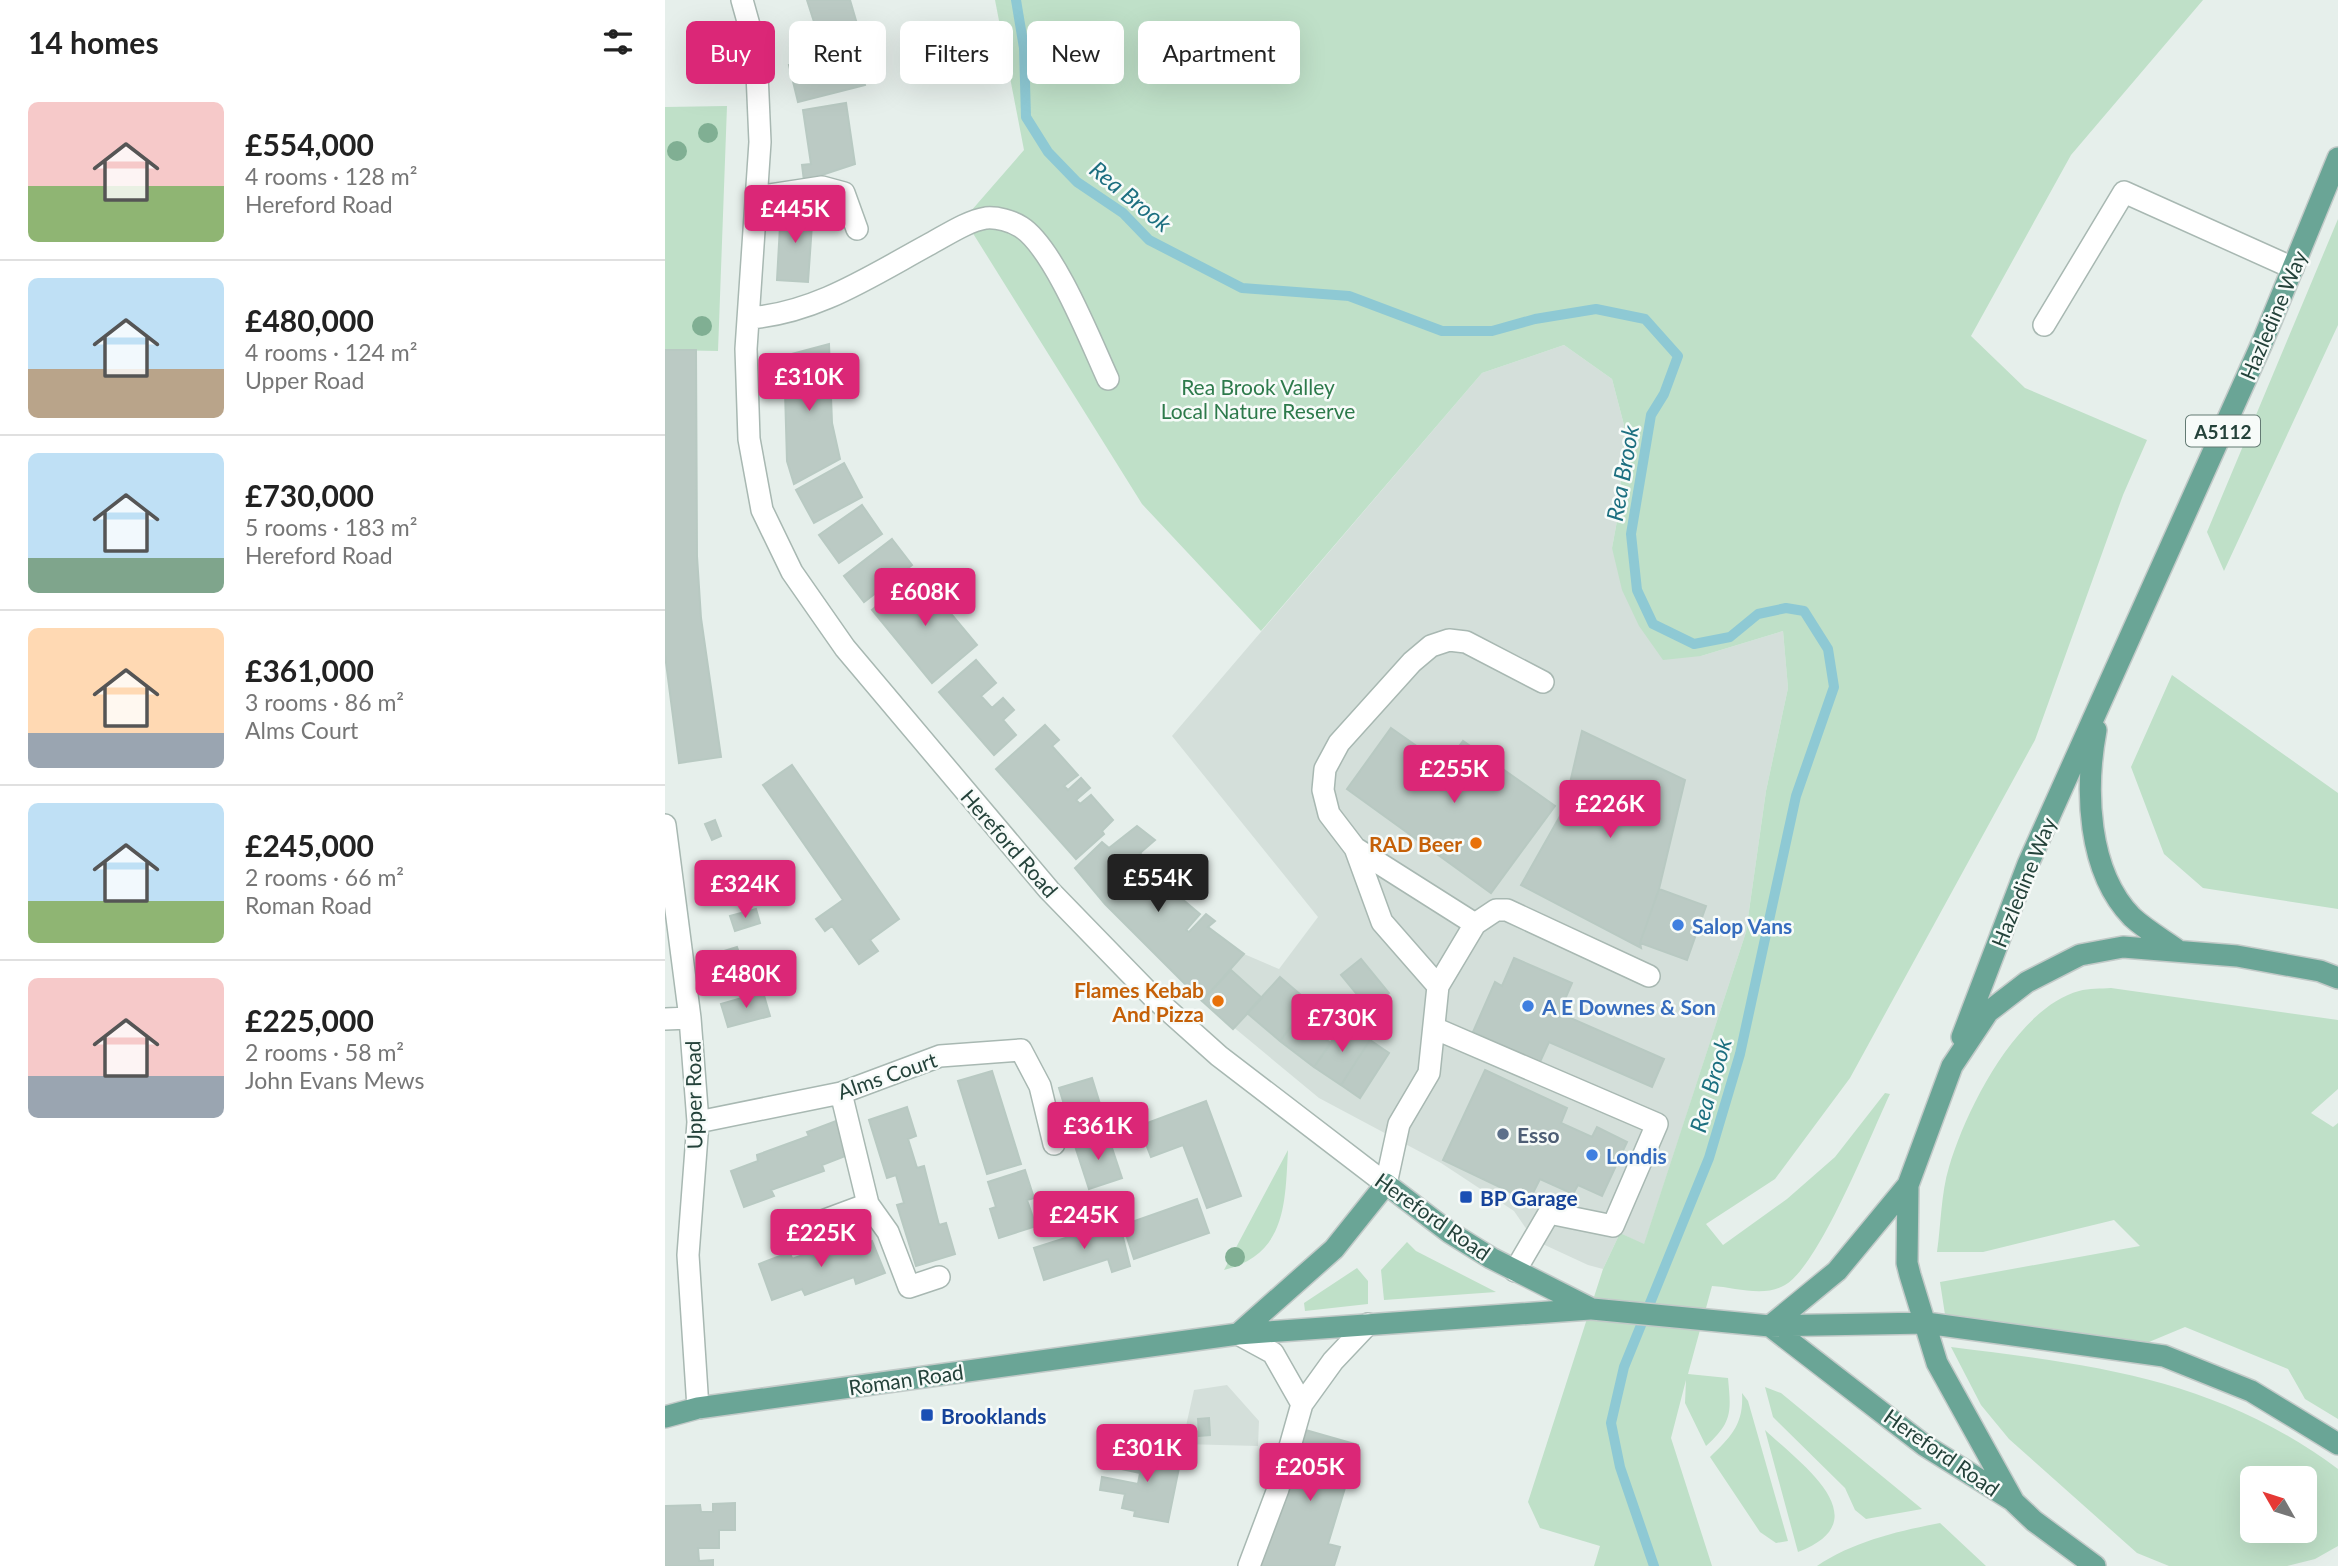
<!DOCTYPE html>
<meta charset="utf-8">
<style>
:root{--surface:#fff;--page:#f6f6f6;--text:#222;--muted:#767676;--line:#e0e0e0;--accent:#db2777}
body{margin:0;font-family:Lato,sans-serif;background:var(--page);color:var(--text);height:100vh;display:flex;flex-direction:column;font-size:26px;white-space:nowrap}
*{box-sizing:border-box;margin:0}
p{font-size:23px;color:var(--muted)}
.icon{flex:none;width:38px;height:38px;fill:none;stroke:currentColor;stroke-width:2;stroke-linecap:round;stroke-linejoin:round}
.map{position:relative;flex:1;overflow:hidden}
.details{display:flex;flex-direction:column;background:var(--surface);width:665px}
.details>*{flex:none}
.banner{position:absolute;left:21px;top:21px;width:665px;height:63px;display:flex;gap:14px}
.needle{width:46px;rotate:309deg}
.tools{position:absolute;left:1575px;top:1466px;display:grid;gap:14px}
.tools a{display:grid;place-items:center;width:77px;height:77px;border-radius:10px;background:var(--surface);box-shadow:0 7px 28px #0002;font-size:35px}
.price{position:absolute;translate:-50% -60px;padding:0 16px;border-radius:7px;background:var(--accent);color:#fff;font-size:23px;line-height:46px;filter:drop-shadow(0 2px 4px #0008)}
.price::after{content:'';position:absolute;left:50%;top:42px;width:21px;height:16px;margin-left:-10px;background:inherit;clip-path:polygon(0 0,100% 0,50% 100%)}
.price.selected{background:#222;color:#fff}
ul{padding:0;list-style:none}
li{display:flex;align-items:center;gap:21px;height:175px;padding:0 28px}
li+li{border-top:2px solid var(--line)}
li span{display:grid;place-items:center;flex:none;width:196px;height:140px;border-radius:10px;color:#555}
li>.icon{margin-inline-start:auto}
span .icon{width:84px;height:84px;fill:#fffc;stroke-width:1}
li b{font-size:30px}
h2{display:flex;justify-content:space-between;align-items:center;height:84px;padding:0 28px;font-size:30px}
.chip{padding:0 24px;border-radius:10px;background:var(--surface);box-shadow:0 7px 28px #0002;font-size:24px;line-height:63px}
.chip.selected{background:var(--accent);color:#fff}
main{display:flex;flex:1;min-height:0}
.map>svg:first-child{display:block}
.built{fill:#d4dfda}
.green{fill:#bfe0c8;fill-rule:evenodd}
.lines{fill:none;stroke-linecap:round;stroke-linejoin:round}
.stream{stroke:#8ec9d4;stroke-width:10}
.building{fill:#bbcac4;stroke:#b8c9c2;stroke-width:2}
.minor-casing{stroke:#a8b8b2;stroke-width:24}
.major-casing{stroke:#c2cac8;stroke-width:24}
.minor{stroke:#fff;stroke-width:21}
.major{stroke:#6aa596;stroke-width:21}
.tree{fill:#80af93}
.food-dot{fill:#e8710a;stroke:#f7fbf9;stroke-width:2.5}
.shop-dot{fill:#3f7fe0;stroke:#f7fbf9;stroke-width:2.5}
.service-dot{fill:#5c6f8a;stroke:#f7fbf9;stroke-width:2.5}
.transit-dot{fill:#1a4fb4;stroke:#f7fbf9;stroke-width:2.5}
.labels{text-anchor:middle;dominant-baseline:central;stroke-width:5;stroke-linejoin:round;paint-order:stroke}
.shield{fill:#f7fbf9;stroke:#637a73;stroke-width:2}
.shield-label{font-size:19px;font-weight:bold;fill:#24423a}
.street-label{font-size:21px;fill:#24423a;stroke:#f7fbf9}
.park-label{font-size:21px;fill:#2d7a4b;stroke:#f7fbf9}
.food-label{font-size:21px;font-weight:bold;fill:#c56008;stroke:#f7fbf9;text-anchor:end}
.shop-label{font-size:21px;font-weight:bold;fill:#366cbe;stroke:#f7fbf9;text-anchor:start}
.service-label{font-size:21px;font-weight:bold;fill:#4e5e75;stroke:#f7fbf9;text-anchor:start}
.transit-label{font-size:21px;font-weight:bold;fill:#164399;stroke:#f7fbf9;text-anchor:start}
.water-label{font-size:23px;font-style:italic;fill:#1c6f80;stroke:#f7fbf9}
</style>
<main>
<section class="details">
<h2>14 homes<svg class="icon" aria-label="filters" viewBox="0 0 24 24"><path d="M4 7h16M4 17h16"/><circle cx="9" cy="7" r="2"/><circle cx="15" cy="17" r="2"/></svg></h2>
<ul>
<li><span style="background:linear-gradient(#f6c9c9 60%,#8fb573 0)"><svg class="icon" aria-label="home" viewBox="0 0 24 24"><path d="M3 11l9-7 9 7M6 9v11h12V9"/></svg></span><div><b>£554,000</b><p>4 rooms · 128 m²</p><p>Hereford Road</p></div></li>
<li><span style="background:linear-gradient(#bfe0f5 65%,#b9a48a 0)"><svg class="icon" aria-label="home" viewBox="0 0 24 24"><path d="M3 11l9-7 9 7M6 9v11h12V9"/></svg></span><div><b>£480,000</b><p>4 rooms · 124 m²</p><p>Upper Road</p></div></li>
<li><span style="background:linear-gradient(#bfe0f5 75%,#7fa58c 0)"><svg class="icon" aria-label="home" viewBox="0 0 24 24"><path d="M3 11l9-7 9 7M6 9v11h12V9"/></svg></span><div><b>£730,000</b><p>5 rooms · 183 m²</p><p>Hereford Road</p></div></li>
<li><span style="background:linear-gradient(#ffd9b3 75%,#9aa5b1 0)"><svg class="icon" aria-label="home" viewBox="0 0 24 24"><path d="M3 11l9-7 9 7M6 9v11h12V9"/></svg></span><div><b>£361,000</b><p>3 rooms · 86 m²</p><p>Alms Court</p></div></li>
<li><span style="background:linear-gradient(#bfe0f5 70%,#8fb573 0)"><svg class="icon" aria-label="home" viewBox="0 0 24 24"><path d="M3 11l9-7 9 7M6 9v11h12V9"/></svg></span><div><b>£245,000</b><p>2 rooms · 66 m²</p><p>Roman Road</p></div></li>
<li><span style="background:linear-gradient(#f6c9c9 70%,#9aa5b1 0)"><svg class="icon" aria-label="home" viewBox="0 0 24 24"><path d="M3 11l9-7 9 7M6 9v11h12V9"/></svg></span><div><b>£225,000</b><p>2 rooms · 58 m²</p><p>John Evans Mews</p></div></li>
</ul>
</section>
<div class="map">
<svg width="1673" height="1566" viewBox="0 0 1673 1566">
<rect width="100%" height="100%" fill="#e6efeb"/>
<!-- built -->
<path class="built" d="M899 345 947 379 959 425 954 510 947 548 1036 656 1118 631 1123 688 1101 791 1081 932 979 1245 955 1233 938 1269 923 1265 869 1240 849 1211 776 1163 654 1098 537 1001 579 954 614 969 653 917 507 736 817 373Z
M562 1385 594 1421 593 1446 517 1444 529 1390Z"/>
<!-- green -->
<path class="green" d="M330 0H1538L1406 155 1306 336 1360 388 1482 440 1458 495 1370 740 1185 1078 1110 1179 1041 1224 1058 1245 1122 1199 1170 1157 1220 1093 1225 1094C1205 1136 1155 1265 1120 1285 1098 1298 1070 1287 1047 1286L1023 1374 1063 1378C1066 1411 1068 1422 1041 1446L1020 1403 1021 1380 1006 1438 1047 1566H929L935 1546 875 1528 863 1502 938 1269 955 1233 979 1244 1081 932 1101 791 1123 688 1118 631 1036 656 998 660 974 626 957 590 947 548 954 510 959 425 947 379 899 345 817 373 596 631 477 504 299 219 359 150Z
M62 106 53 351 0 350V107Z
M1673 219V325L1559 571 1542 532Z
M1507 675 1673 793V909L1538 888 1499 854 1466 767Z
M1446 988 1673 1020V1089L1646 1113 1668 1127 1673 1123V1419L1640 1399 1623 1369 1520 1327 1484 1342 1431 1340 1281 1321 1275 1282 1475 1246 1449 1220 1318 1252H1272C1276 1225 1276 1193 1284 1167 1301 1109 1352 1008 1414 991 1424 988 1436 989 1446 988Z
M623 1150C620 1205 621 1254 559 1270Z
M742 1242 751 1251 831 1292 719 1300 716 1270Z
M692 1268 703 1281V1304L640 1311 639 1303Z
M1286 1347C1431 1365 1552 1379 1673 1469V1546L1650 1559 1622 1566H1504L1472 1553 1344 1439 1316 1405ZM1587 1479H1640V1531H1587Z
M1100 1387 1116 1393 1257 1509 1201 1519 1190 1510 1180 1488 1108 1417Z
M1077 1393 1083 1401 1123 1541 1111 1543 1095 1532 1045 1457C1066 1437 1079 1424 1077 1393Z
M1100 1430C1135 1463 1217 1520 1133 1552Z
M1275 1523 1321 1566H1152C1187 1542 1233 1531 1275 1523Z"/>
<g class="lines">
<!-- stream -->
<path class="stream" d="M351 0 359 48 361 117 383 152 412 182 458 213 484 240 577 288 684 296 777 331H827L870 319 931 309 980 319 1013 356 999 394 986 415 966 534 972 590 988 624 1029 644 1065 637 1093 614 1121 608 1139 611 1163 649 1169 687 1131 796 1075 1054 1044 1158 959 1367 946 1423 955 1467 989 1566"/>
</g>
<!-- building -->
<path class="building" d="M142 0H185L197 41 145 56 137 29 150 25Z
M191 48 200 85 133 102 124 65Z
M181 103 190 164 139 181 137 165 146 164 138 110Z
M116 208 148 210 143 282 112 280Z
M164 344 167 423 175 459 129 484 122 461 119 356Z
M0 350H31L32 556 36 618 56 757 14 763 0 655Z
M179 463 197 497 149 523 131 490Z
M197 505 217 534 174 563 154 535Z
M227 539 247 565 199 602 179 576Z
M252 573 312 645 267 683 207 610Z
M311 660 331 683 316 696 327 708 338 698 349 710 338 720 351 735 329 755 274 692Z
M380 725 394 740 387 746 413 775 399 786 403 790 416 778 425 788 411 800 415 804 426 795 448 820 437 831 439 834 411 859 331 769Z
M726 728 780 766 798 741 890 806 826 893 682 789Z
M917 731 1020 780 994 889 975 943 976 948 856 885 899 809Z
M127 765 234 919 205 940 213 951 194 964 167 926 160 931 151 919 178 900 98 785Z
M50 820 56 836 47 840 40 824Z
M472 826 490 840 475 853 485 864 477 871 491 882 482 890 486 894 504 878 514 888 510 893 535 914 521 930 524 932 541 914 550 921 543 927 579 954 537 1001 440 904 410 868 437 842 444 848Z
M77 864 83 866 86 880 54 896 46 879Z
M994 889 1041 906 1022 960 975 943Z
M91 909 95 923 70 931 65 916Z
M72 947 78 964 48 974 43 956Z
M849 958 907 983 894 1013 999 1059 987 1087 884 1042 875 1062 808 1032 830 982 837 986Z
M696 959 724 993 704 1009 676 975Z
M566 970 597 998 568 1029 537 1001Z
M615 977 644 1002 615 1041 582 1013Z
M98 992 105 1016 63 1027 56 1004Z
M648 998 665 1011 648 1031 666 1043 649 1067 615 1041Z
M679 1023 705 1040 676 1085 649 1067Z
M705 1040 724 1053 695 1098 676 1085Z
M820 1070 902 1108 896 1123 927 1137 932 1127 962 1142 937 1196 913 1185 908 1194 875 1179 864 1201 778 1160Z
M327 1071 356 1164 322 1174 293 1081Z
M427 1078 440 1120 407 1131 394 1088Z
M541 1101 576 1196 542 1208 518 1145 486 1157 474 1126Z
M242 1107 251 1136 243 1139 252 1168 259 1166 274 1225 281 1223 290 1254 251 1266 232 1205 239 1203 231 1175 222 1178 204 1120Z
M171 1121 183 1155 157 1165 159 1171 106 1190 109 1196 79 1207 66 1171 93 1161 92 1155 144 1136 142 1132Z
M443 1136 457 1178 424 1189 410 1146Z
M360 1170 369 1198 362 1200 371 1226 334 1238 325 1209 331 1207 323 1182Z
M532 1199 544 1233 469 1259 458 1225Z
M454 1221 465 1266 447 1272 443 1259 379 1280 369 1248Z
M180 1239 184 1250 207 1241 220 1273 191 1284 189 1277 140 1295 137 1289 107 1300 94 1264 125 1252 127 1259Z
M544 1418 545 1435 534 1436 533 1419Z
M637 1429 693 1445 663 1544 675 1547 669 1566H595Z
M464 1452 517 1453 503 1522 469 1516 470 1511 457 1508 460 1494 435 1490 437 1477 473 1484 475 1473 447 1467 449 1458 462 1460Z
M70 1503V1530H54V1548H33L34 1561 48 1560V1566H0V1506L35 1505 36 1512H48V1504Z"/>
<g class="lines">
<defs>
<path id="minor" d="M77 0 91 50 95 142 81 349 84 439 97 510 127 572 180 648 384 890 487 996 554 1056 721 1184 734 1124 764 1073 773 986 717 922 690 848 664 814 658 790 660 769 674 743 747 662 766 646 784 640 801 642 878 682
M92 197 157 187 179 193 192 229
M83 318C149 314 206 276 263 245 280 236 302 221 321 218 332 217 347 221 356 227 389 248 426 342 443 379
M1379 325 1459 192 1628 268
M0 825 25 1018 33 1122 23 1255 33 1408
M690 848 810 924 773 986
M810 924 831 910H842L984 976
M0 1019 25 1018
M769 1028 992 1124 948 1226 884 1213 850 1271
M33 1122 176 1093 275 1056 356 1050 375 1086 389 1144
M203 1204 223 1232 244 1287 274 1277
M160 1220 203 1204 176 1093
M573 1334 608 1353 637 1404
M584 1566 613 1489 637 1404 668 1361 703 1324"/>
<path id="major" d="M1431 730C1420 789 1422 871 1467 917 1480 929 1497 939 1511 949
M1297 1037 1363 864 1597 343 1673 158
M1105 1326 1259 1445 1347 1500
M1105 1326 1172 1271 1243 1185
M573 1334 669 1249 721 1184 784 1232 826 1258 927 1309 1105 1326 1261 1323 1499 1356 1586 1391 1673 1444
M0 1417 33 1408 573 1334 925 1309
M1430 1566 1369 1521 1349 1502 1272 1363 1245 1275 1242 1263 1243 1185 1287 1066 1323 1012 1362 982 1415 955 1458 947 1572 956 1655 971 1673 978"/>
</defs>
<!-- minor casing -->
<use href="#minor" class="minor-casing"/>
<!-- major casing -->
<use href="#major" class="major-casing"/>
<!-- minor -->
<use href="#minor" class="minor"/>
<!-- major -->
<use href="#major" class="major"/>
</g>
<!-- trees -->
<g class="tree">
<circle cx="43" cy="133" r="10"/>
<circle cx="12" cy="151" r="10"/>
<circle cx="37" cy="326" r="10"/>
<circle cx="570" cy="1257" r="10"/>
</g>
<!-- markers -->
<g class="food-dot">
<circle cx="811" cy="843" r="7"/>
<circle cx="553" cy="1001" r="7"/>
</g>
<g class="shop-dot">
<circle cx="1013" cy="925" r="7"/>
<circle cx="863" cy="1006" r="7"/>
<circle cx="927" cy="1155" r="7"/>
</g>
<circle class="service-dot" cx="838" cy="1134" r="7"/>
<g class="transit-dot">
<rect x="794" y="1190" width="14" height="14" rx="3.5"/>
<rect x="255" y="1408" width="14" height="14" rx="3.5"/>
</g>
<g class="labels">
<!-- shield labels -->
<rect class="shield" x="1521" y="415.5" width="74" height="31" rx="5"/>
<g class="shield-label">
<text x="1558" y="431">A5112</text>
</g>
<!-- street labels -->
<g class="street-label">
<text transform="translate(1608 315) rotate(-67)">Hazledine Way</text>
<text transform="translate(345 843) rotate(49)">Hereford Road</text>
<text transform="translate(1358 882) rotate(-68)">Hazledine Way</text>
<text transform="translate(222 1075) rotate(-19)">Alms Court</text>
<text transform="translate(28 1095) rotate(-91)">Upper Road</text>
<text transform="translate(768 1216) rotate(35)">Hereford Road</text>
<text transform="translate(241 1379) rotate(-8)">Roman Road</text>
<text transform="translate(1277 1452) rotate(35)">Hereford Road</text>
</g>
<!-- park labels -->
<g class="park-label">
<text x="593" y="386">Rea Brook Valley<tspan x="593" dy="24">Local Nature Reserve</tspan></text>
</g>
<!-- food labels -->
<g class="food-label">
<text x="797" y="843">RAD Beer</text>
<text x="539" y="989">Flames Kebab<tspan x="539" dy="24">And Pizza</tspan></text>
</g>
<!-- shop labels -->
<g class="shop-label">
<text x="1027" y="925">Salop Vans</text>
<text x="877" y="1006">A E Downes &amp; Son</text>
<text x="941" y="1155">Londis</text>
</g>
<!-- service labels -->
<g class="service-label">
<text x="852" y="1134">Esso</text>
</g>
<!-- transit labels -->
<g class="transit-label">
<text x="815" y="1197">BP Garage</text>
<text x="276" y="1415">Brooklands</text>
</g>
<!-- water labels -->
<g class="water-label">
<text transform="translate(466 196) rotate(39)">Rea Brook</text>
<text transform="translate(957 473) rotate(-80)">Rea Brook</text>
<text transform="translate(1045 1085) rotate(-74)">Rea Brook</text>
</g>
</g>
</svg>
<div class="tools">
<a><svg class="needle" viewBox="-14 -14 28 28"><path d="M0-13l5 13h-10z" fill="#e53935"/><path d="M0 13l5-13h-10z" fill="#767676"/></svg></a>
</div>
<b class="price" style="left:130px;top:245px">£445K</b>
<b class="price" style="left:144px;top:413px">£310K</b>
<b class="price" style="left:260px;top:628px">£608K</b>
<b class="price" style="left:789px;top:805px">£255K</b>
<b class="price" style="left:945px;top:840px">£226K</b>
<b class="price selected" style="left:493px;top:914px">£554K</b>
<b class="price" style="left:80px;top:920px">£324K</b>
<b class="price" style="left:81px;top:1010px">£480K</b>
<b class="price" style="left:677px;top:1054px">£730K</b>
<b class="price" style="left:433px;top:1162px">£361K</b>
<b class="price" style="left:419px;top:1251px">£245K</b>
<b class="price" style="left:156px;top:1269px">£225K</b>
<b class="price" style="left:482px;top:1484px">£301K</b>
<b class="price" style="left:645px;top:1503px">£205K</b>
<div class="banner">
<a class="chip selected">Buy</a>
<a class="chip">Rent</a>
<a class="chip">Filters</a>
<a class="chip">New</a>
<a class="chip">Apartment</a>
</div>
</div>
</main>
